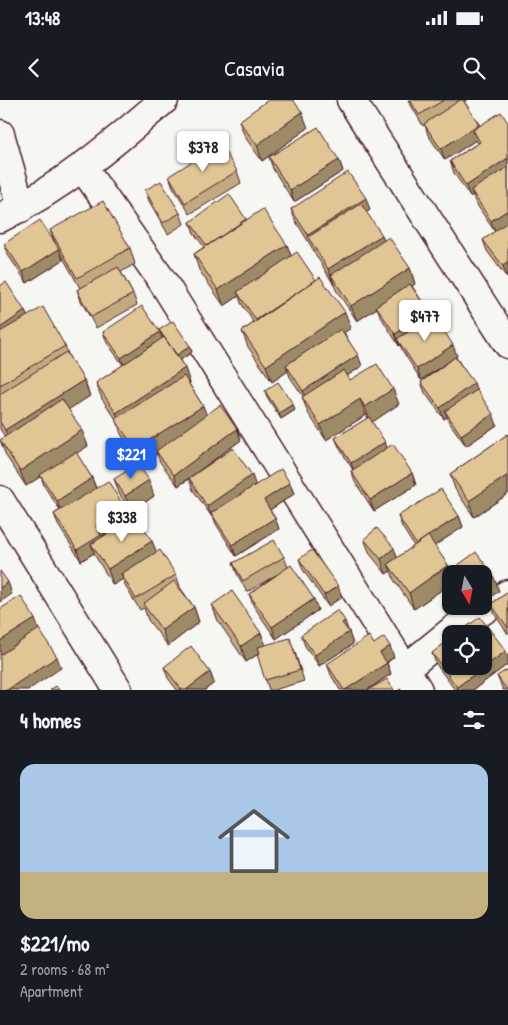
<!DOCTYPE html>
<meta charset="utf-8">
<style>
:root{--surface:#171b24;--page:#20242c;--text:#f1f3f6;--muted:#9ea1a6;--line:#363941;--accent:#2563eb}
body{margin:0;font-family:"Patrick Hand",sans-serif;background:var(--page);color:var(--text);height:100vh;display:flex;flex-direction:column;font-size:19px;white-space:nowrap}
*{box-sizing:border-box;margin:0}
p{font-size:16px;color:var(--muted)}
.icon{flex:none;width:28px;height:28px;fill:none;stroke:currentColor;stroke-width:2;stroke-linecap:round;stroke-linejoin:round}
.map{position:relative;height:590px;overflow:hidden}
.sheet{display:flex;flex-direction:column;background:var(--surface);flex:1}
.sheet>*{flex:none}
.needle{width:32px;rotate:170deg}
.tools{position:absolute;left:442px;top:465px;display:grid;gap:10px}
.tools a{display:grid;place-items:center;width:50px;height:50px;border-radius:10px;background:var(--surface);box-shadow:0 1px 4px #0004;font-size:25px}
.price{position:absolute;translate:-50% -42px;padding:0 11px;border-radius:5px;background:#fff;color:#222;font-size:16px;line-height:32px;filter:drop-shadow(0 1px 2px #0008)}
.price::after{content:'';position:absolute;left:50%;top:30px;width:15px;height:11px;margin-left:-8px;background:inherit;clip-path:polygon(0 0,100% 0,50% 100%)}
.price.active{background:var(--accent);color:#fff}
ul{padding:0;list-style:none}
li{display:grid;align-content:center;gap:10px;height:265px;padding:0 20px}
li+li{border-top:1px solid var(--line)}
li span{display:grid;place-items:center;height:155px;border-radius:15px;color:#555}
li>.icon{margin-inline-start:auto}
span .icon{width:90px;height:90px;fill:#fffc;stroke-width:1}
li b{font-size:21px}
h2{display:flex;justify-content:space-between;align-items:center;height:60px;padding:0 20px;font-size:21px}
.status{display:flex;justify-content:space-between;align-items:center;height:35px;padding:0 25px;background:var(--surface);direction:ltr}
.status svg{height:14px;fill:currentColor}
header{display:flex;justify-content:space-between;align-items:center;height:65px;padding:0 20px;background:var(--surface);font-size:22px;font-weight:600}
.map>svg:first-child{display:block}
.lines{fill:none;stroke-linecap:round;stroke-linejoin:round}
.minor-casing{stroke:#4a1f2b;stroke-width:31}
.minor{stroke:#f6f6f2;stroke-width:28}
.wall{fill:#c1aa80;stroke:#4a1f2b}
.shaded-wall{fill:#9d8b68;stroke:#4a1f2b}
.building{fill:#e0c695;stroke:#4a1f2b}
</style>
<div class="status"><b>13:48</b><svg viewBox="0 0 49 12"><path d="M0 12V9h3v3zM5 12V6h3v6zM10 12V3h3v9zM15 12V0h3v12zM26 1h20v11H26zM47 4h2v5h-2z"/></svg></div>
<header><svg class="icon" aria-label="back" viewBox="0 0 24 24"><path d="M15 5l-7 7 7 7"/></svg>Casavia<svg class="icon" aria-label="search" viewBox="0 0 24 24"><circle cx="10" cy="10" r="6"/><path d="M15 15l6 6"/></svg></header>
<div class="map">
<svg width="508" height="590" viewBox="0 0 508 590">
<rect width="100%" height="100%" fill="#f6f6f2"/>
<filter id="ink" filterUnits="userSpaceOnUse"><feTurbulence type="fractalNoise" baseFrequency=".02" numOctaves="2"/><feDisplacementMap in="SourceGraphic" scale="10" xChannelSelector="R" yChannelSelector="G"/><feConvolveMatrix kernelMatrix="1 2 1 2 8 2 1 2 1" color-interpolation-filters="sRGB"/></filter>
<g filter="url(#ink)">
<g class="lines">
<defs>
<path id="minor" d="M351 0 508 244
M0 34 21 108
M83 68 163 182 418 590
M0 118C61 88 113 44 164 0
M0 400 118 590
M373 590 405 569 453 530 508 494"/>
</defs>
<!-- minor casing -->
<use href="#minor" class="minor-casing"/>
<!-- minor -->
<use href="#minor" class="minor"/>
</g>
<!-- wall -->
<path class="wall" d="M408 0H467L464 1 480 26 508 23V124L506 125 508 127V177L507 178 487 151 483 140 495 132 475 102 473 95 470 97 454 73 450 61 478 43 476 40 445 60 428 35 425 25 423 26Z
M239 21 308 28 262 61 245 37Z
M269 57 339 60 343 71 294 102 273 69Z
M237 71 241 83 190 114 173 87 169 76Z
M145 90 180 113 184 124 168 134 149 101Z
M291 109 370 110 366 112 383 141 410 168 415 184 412 186 429 212 430 217 457 256 456 257 477 290 497 325 466 346 449 322 447 317 444 319 425 293 421 282 444 265 421 280 402 250 400 245 399 246 381 217 377 208 357 221 336 190 334 185 314 152 311 146 295 120Z
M246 119 287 145 291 156 316 181 351 228 344 232 362 266 347 276 350 280 399 304 372 322 387 348 412 373 416 385 374 411 355 382 351 371 353 370 340 349 335 338 368 318 366 315 326 340 308 313 302 297 303 296 290 277 288 271 272 282 248 247 242 231 254 223 241 203 239 196 224 206 199 170 194 154 204 147 194 133 190 122Z
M50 130 130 148 135 164 121 172 133 194 137 205 96 228 81 201 77 190 80 188 61 154 63 160 27 183 8 155 4 144 55 143Z
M0 186 27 216 65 246 70 259 84 280 90 296 68 309 88 346 76 353 92 378 96 388 129 419 102 436V437L152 441 156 452 176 475 180 486H179L194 507 199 522 168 546 148 520 144 508 140 510 125 486 123 479 113 485 97 459 94 453 81 461 58 425 54 414 60 410 44 386 41 376 26 386 6 356 0 340 5 337 0 329Z
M159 230 190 246 192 252 180 260 190 283 189 284 203 306 206 315 237 329 241 340 191 377 256 385 290 383 294 394 270 410 275 418 279 429 236 456 216 424 213 416 212 417 193 390 189 379 178 386 160 362 157 354 140 365 121 334 116 319 102 299 96 283 123 265 107 243 103 232H160L162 239 163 238Z
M265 291 295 310 281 319 267 297Z
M508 334V394L474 417 455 389 450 374Z
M114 379 154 396 131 412 120 395Z
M398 416H459L463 427 434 446 448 465 450 471 499 491 451 474V487L450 484 414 509 394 480 391 471 386 474 370 454 364 439 397 458 414 446 402 427Z
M284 457 288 467 318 510 276 539 253 505 249 494 276 475 247 492 237 474 233 463Z
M299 459 342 497 328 506 303 470Z
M508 492V534L495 515 491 504Z
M212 505 261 533 265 545 294 549 304 581 274 590H269L258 554 246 562 218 521Z
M350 532 349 533 353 544 319 566 305 546 301 535Z
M374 544 394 557 387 563 391 574 367 590H340L331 575 327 564Z
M432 553 508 557V564L473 590H455L436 564Z
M164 567 210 572 214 583 205 590H177L168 578Z
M497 576 508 590H503Z"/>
<!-- shaded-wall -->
<path class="shaded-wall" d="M302 12 308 28 262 61 257 45Z
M479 24 483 35 473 30 476 40 445 60 441 49Z
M508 58V72L471 90 473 95 470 97 466 86Z
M339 60 343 71 294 102 290 90Z
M366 98 370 110 314 146 308 135Z
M508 110V124L495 132 491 121Z
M382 135 387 151 331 175 334 185 328 169Z
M287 145 293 161 237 192 239 196 224 206 218 190Z
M59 149 63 160 27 183 23 172Z
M508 162V177L507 178 503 166Z
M410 168 415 184 378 208 376 206 377 208 357 221 351 206Z
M316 180 260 231 256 220Z
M25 211 30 222 0 242V228Z
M345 212 351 228 289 270 286 265 288 271 272 282 266 266Z
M429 212 433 224 397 239 400 245 399 246 395 234Z
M160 232 164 243 125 269 121 258Z
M453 245 457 256 421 280 417 269Z
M190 246 192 252 179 261 177 255Z
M358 255 362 266 307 302 303 291Z
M185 268 190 283 122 329 116 313Z
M84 280 90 296 11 346 5 330Z
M474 283 478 294 445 311 447 317 444 319 440 308Z
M393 289 399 304 371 323 365 307Z
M360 299 366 315 326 340 320 325Z
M293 304 295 310 281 319 279 313Z
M203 306 209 321 156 351 157 354 140 365 135 349Z
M493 314 497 325 466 346 461 335Z
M237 329 241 340 178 386 174 375Z
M82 330 88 346 26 386 20 371Z
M385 342 389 353 355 374 351 363Z
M412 373 416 385 374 411 370 400Z
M252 375 256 387 211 413 213 416 212 417 207 406Z
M508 375V394L474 417 469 401Z
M92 378 96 389 61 412 57 401Z
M149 380 154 396 131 412 125 396Z
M290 383 294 394 268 411 264 400Z
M125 408 129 419 102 436 105 446 91 444 94 453 81 461 77 450 96 426Z
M459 416 463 427 420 455 416 444Z
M275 418 279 429 236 456 232 445Z
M152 441 158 456 121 474 123 479 113 485 108 469Z
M394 448 399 464H388L391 471 386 474 381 459Z
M448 465 451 474H446L450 484 414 509 409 493Z
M493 475 499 491 484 502V482Z
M8 482 12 494 0 502V488Z
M338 486 342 497 328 506 324 495Z
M314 499 318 510 276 539 272 527Z
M467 506H478L469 512Z
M194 507 199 522 168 546 162 530Z
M35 519 39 530 0 555V541Z
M345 521 353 544 319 566 315 555 342 523Z
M261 533 267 548 246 562 241 546Z
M390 546 394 557 384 564 380 553Z
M506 551 508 557V564L473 590H458L457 587Z
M57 557 61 568 28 590H7Z
M387 563 391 574 367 590H345Z
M210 572 214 583 205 590H186Z"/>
<!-- building -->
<path class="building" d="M268 0H293L302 12 257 45 239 21Z
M410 0H444L419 15Z
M460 0H463L479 24 441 49 424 24Z
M501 12 508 23V58L466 86 450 61 480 42 473 30Z
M318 27 339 60 290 90 269 57Z
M220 44 237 71 185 103 169 76Z
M508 67V110L491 121 471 90Z
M348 72 366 98 308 135 291 109Z
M161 81 180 113 163 123 145 90Z
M229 94 246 119 207 146 190 122Z
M103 101 130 148 77 178 50 130Z
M361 104 382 135 328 169 308 137Z
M263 109 287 145 218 190 194 154Z
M40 120 59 149 23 172 4 144Z
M506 123 508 127V162L503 166 483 140Z
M389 137 410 168 351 206 331 175Z
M297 152 316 180 256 220 237 192Z
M118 167 133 194 91 217 77 190Z
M320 177 345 212 266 266 242 231Z
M6 182 25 211 0 228V186Z
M410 184 429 212 395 234 376 206Z
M142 206 160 232 121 258 103 232Z
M43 207 65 246 0 285V232Z
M434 215 453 245 417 269 397 239Z
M173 221 190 246 177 255 159 230Z
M341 229 358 255 303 291 286 265Z
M164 237 185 268 116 313 96 283Z
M66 252 84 280 5 330 0 322V294Z
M455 257 474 283 440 308 421 282Z
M377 264 393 289 365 307 360 299 320 325 302 297 344 270 350 280Z
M184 276 203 306 135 349 115 319Z
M278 282 293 304 279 313 265 291Z
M477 290 493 314 461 335 445 311Z
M62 299 82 330 20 371 0 340Z
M220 305 237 329 174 375 156 351Z
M369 317 385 342 351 363 335 338Z
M508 334V375L469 401 450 374Z
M393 344 412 373 370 400 351 371Z
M233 348 252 375 207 406 189 378Z
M76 352 92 378 57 401 40 375Z
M138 364 149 380 125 396 114 379Z
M281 369 290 383 264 400 275 418 232 445 211 413Z
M108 381 125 408 96 426 101 435 77 450 54 414Z
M441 389 459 416 416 444 398 416Z
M136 416 152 441 108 469 91 444Z
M377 428 394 448 381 459 364 439Z
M428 436 448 465 409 493 388 464Z
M274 440 284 457 243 481 233 463Z
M160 450 176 475 136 499 121 474Z
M312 450 338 486 324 495 299 459Z
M476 452 493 475 484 482V474H451V480L446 474Z
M291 465 314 499 272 527 249 494Z
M0 471 8 482 0 488Z
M174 481 194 507 162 530 143 504Z
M232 491 261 533 241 546 212 505Z
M508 492V528L491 504Z
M21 496 35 519 0 541V509Z
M338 510 345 521 342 523 349 532 315 555 301 535Z
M480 517 506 551 457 587 432 553 451 538V566H484V534H457Z
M39 529 57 557 7 590H0V555Z
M369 536 374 544 384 537 390 546 380 553 387 563 345 590H344L327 564Z
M290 538 300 570 265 580 257 554 260 553 258 547Z
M191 546 210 572 186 590H182L164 567Z
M508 569V590H507L497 576Z
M387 579 394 590H368Z
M56 586 59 590H50Z"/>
</g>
</svg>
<div class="tools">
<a><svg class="needle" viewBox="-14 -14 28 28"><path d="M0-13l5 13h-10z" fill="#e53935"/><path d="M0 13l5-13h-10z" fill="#9ea1a6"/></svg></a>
<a><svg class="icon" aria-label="locate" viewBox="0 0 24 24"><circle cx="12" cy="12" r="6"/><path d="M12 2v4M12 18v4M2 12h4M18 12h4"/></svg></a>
</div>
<b class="price" style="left:203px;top:73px">$378</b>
<b class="price" style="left:425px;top:242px">$477</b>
<b class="price active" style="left:131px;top:380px">$221</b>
<b class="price" style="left:122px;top:443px">$338</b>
</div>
<section class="sheet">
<h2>4 homes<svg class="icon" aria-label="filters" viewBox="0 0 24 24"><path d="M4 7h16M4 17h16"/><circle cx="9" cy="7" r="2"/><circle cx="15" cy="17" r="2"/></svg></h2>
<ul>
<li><span style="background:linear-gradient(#a9c7e8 70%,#c2b280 0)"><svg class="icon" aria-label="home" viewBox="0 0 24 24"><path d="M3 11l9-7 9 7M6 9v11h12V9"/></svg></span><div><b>$221/mo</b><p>2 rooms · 68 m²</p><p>Apartment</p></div></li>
</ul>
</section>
